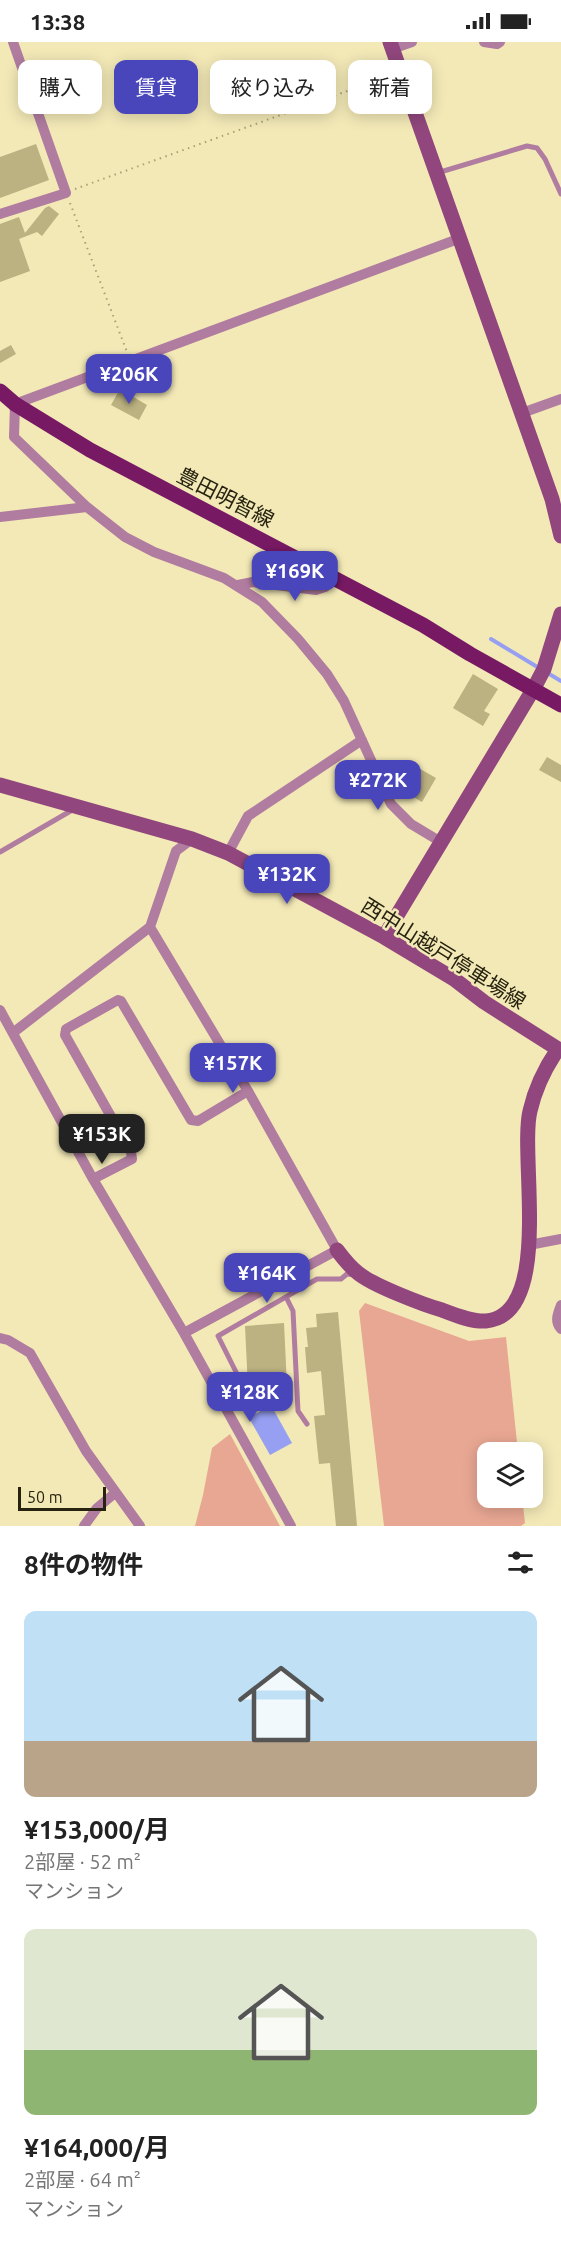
<!DOCTYPE html>
<html lang="ja">
<meta charset="utf-8">
<style>
:root{--surface:#fff;--page:#f2f2f2;--text:#222;--muted:#767676;--accent:#4945bb}
body{margin:0;font-family:Ubuntu,"Noto Sans JP",sans-serif;background:var(--page);color:var(--text);height:100vh;display:flex;flex-direction:column;font-size:22px;white-space:nowrap}
*{box-sizing:border-box;margin:0}
p{font-size:20px;color:var(--muted)}
.icon{flex:none;width:33px;height:33px;fill:none;stroke:currentColor;stroke-width:2;stroke-linecap:round;stroke-linejoin:round}
.map{position:relative;height:1484px;overflow:hidden}
.panel{display:flex;flex-direction:column;background:var(--surface);flex:1}
.panel>*{flex:none}
.guide{position:absolute;left:18px;top:18px;width:525px;height:54px;display:flex;gap:12px}
.buttons{position:absolute;left:477px;top:1400px;display:grid;gap:12px}
.buttons a{display:grid;place-items:center;width:66px;height:66px;border-radius:12px;background:var(--surface);box-shadow:0 3px 15px #0003;font-size:30px}
.scale{position:absolute;left:18px;bottom:15px;width:88px;box-sizing:border-box;padding-left:6px;border:3px solid #272310;border-top:0;font-size:16px;line-height:21px;white-space:nowrap;color:#272310;-webkit-text-stroke:4px #f3e9b7;paint-order:stroke}
.price{position:absolute;translate:-50% -51px;padding:0 14px;border-radius:12px;background:var(--accent);color:#fff;font-size:20px;line-height:39px;filter:drop-shadow(0 2px 3px #0008)}
.price::after{content:'';position:absolute;left:50%;top:36px;width:18px;height:14px;margin-left:-9px;background:inherit;clip-path:polygon(0 0,100% 0,50% 100%)}
.price.selected{background:#222;color:#fff}
ul{padding:0;list-style:none}
li{display:grid;align-content:center;gap:12px;height:318px;padding:0 24px}
li span{display:grid;place-items:center;height:186px;border-radius:12px;color:#555}
li>.icon{margin-inline-start:auto}
span .icon{width:108px;height:108px;fill:#fffc;stroke-width:1}
li b{font-size:26px}
h2{display:flex;justify-content:space-between;align-items:center;height:72px;padding:0 24px;font-size:26px}
.tag{padding:0 21px;border-radius:12px;background:var(--surface);box-shadow:0 3px 15px #0003;font-size:21px;line-height:54px}
.tag.selected{background:var(--accent);color:#fff}
.status{display:flex;justify-content:space-between;align-items:center;height:42px;padding:0 30px;background:var(--surface);direction:ltr}
.status svg{height:16px;fill:currentColor}
.map>svg:first-child{display:block}
.green{fill:#e8a793}
.water{fill:#969ff1}
.lines{fill:none;stroke-linecap:round;stroke-linejoin:round}
.stream{stroke:#969ff1;stroke-width:4}
.building{fill:#bbb181}
.path{stroke:#a8a07a;stroke-width:2;stroke-dasharray:1.5 4.5;stroke-linecap:butt}
.lane{stroke:#b07ca0;stroke-width:5}
.street{stroke:#b07ca0;stroke-width:10}
.secondary{stroke:#91477d;stroke-width:15}
.primary{stroke:#781964;stroke-width:15}
.labels{text-anchor:middle;dominant-baseline:central;stroke-width:5;stroke-linejoin:round;paint-order:stroke}
.street-label{font-size:21px;fill:#272310;stroke:#f3e9b7}
</style>
<div class="status"><b>13:38</b><svg viewBox="0 0 49 12"><path d="M0 12V9h3v3zM5 12V6h3v6zM10 12V3h3v9zM15 12V0h3v12zM26 1h20v11H26zM47 4h2v5h-2z"/></svg></div>
<div class="map">
<svg width="561" height="1484" viewBox="0 0 561 1484">
<rect width="100%" height="100%" fill="#f3e9b7"/>
<!-- green -->
<path class="green" d="M365 1261 469 1299 506 1295 518 1410H488V1455H522L525 1481 521 1484H384L359 1269Z
M230 1392 280 1484H195L203 1453 212 1406Z"/>
<!-- water -->
<path class="water" d="M271 1363 292 1401 270 1413 249 1376Z"/>
<g class="lines">
<!-- stream -->
<path class="stream" d="M491 597 539 626
M546 630 561 639"/>
</g>
<!-- building -->
<path class="building" d="M36 102 49 138 0 156V115Z
M49 164 59 172 42 194 37 190 19 197 30 229 0 240V182L19 175 25 191 45 166Z
M11 303 16 312 0 321V309Z
M120 347 147 363 139 378 111 363Z
M473 632 498 647 484 669 490 672 483 684 453 666Z
M547 715 561 723V740L539 728Z
M408 720 436 736 422 760 394 744Z
M338 1270 357 1484H336L330 1421 319 1422 316 1394 314 1374 325 1373 321 1329 307 1331 305 1305H308L306 1286 317 1285 316 1272Z
M284 1281 287 1344 248 1346 245 1284Z"/>
<g class="lines">
<!-- path -->
<path class="path" d="M75 147 389 34
M70 161 127 310"/>
<!-- lane -->
<path class="lane" d="M437 131 527 104 537 106 545 117 561 152
M0 810 74 767
M286 1255 293 1269 298 1369 307 1382
M237 1332 218 1294 317 1237H341L347 1232 355 1233"/>
<!-- street -->
<path class="street" d="M484 0 497 2 500 0
M392 7 412 0
M0 172 66 151 13 0
M522 371 561 357
M0 475 87 465
M238 543 253 540 316 548 325 545 337 536
M441 800 411 782 391 762 344 659 327 632 298 597 262 560 224 536 154 510 125 495 87 465 14 395 15 362 458 197
M228 811 248 774 362 698
M150 885 248 1049 337 1208 184 1291
M0 968 93 1137 184 1291 291 1484
M14 990 150 885 176 809 192 797
M93 1137 132 1117 131 1110 65 993 66 987 118 958 121 959 191 1078 198 1079 248 1049
M529 1203 561 1197
M561 1263C558 1271 554 1279 561 1287
M0 1296 8 1298 30 1311 86 1409 140 1484
M84 1484 97 1466 115 1451"/>
<!-- secondary -->
<path class="secondary" d="M390 0 552 457 561 494
M0 743 192 797 228 811 384 895 454 937 484 960 561 1009
M384 895 534 646 544 627 561 572
M337 1208C343 1216 350 1225 358 1231 372 1243 424 1263 442 1268 455 1273 472 1280 486 1279 554 1273 519 1114 530 1069 535 1047 545 1026 558 1007"/>
<!-- primary -->
<path class="primary" d="M0 349 15 362 90 408 423 583 470 612 561 663"/>
</g>
<g class="labels">
<!-- street labels -->
<g class="street-label">
<text transform="translate(226 455) rotate(27)">豊田明智線</text>
<text transform="translate(444 911) rotate(32)">西中山越戸停車場線</text>
</g>
</g>
</svg>
<div class="buttons">
<a><svg class="icon" aria-label="layers" viewBox="0 0 24 24"><path d="M12 4l9 5-9 5-9-5zM3 14l9 5 9-5"/></svg></a>
</div>
<div class="scale">50 m</div>
<b class="price" style="left:129px;top:363px">¥206K</b>
<b class="price" style="left:295px;top:560px">¥169K</b>
<b class="price" style="left:378px;top:769px">¥272K</b>
<b class="price" style="left:287px;top:863px">¥132K</b>
<b class="price" style="left:233px;top:1052px">¥157K</b>
<b class="price selected" style="left:102px;top:1123px">¥153K</b>
<b class="price" style="left:267px;top:1262px">¥164K</b>
<b class="price" style="left:250px;top:1381px">¥128K</b>
<div class="guide">
<a class="tag">購入</a>
<a class="tag selected">賃貸</a>
<a class="tag">絞り込み</a>
<a class="tag">新着</a>
</div>
</div>
<section class="panel">
<h2>8件の物件<svg class="icon" aria-label="filters" viewBox="0 0 24 24"><path d="M4 7h16M4 17h16"/><circle cx="9" cy="7" r="2"/><circle cx="15" cy="17" r="2"/></svg></h2>
<ul>
<li><span style="background:linear-gradient(#bfe0f5 70%,#b9a48a 0)"><svg class="icon" aria-label="home" viewBox="0 0 24 24"><path d="M3 11l9-7 9 7M6 9v11h12V9"/></svg></span><div><b>¥153,000/月</b><p>2部屋 · 52 m²</p><p>マンション</p></div></li>
<li><span style="background:linear-gradient(#dfe7d0 65%,#8fb573 0)"><svg class="icon" aria-label="home" viewBox="0 0 24 24"><path d="M3 11l9-7 9 7M6 9v11h12V9"/></svg></span><div><b>¥164,000/月</b><p>2部屋 · 64 m²</p><p>マンション</p></div></li>
</ul>
</section>
